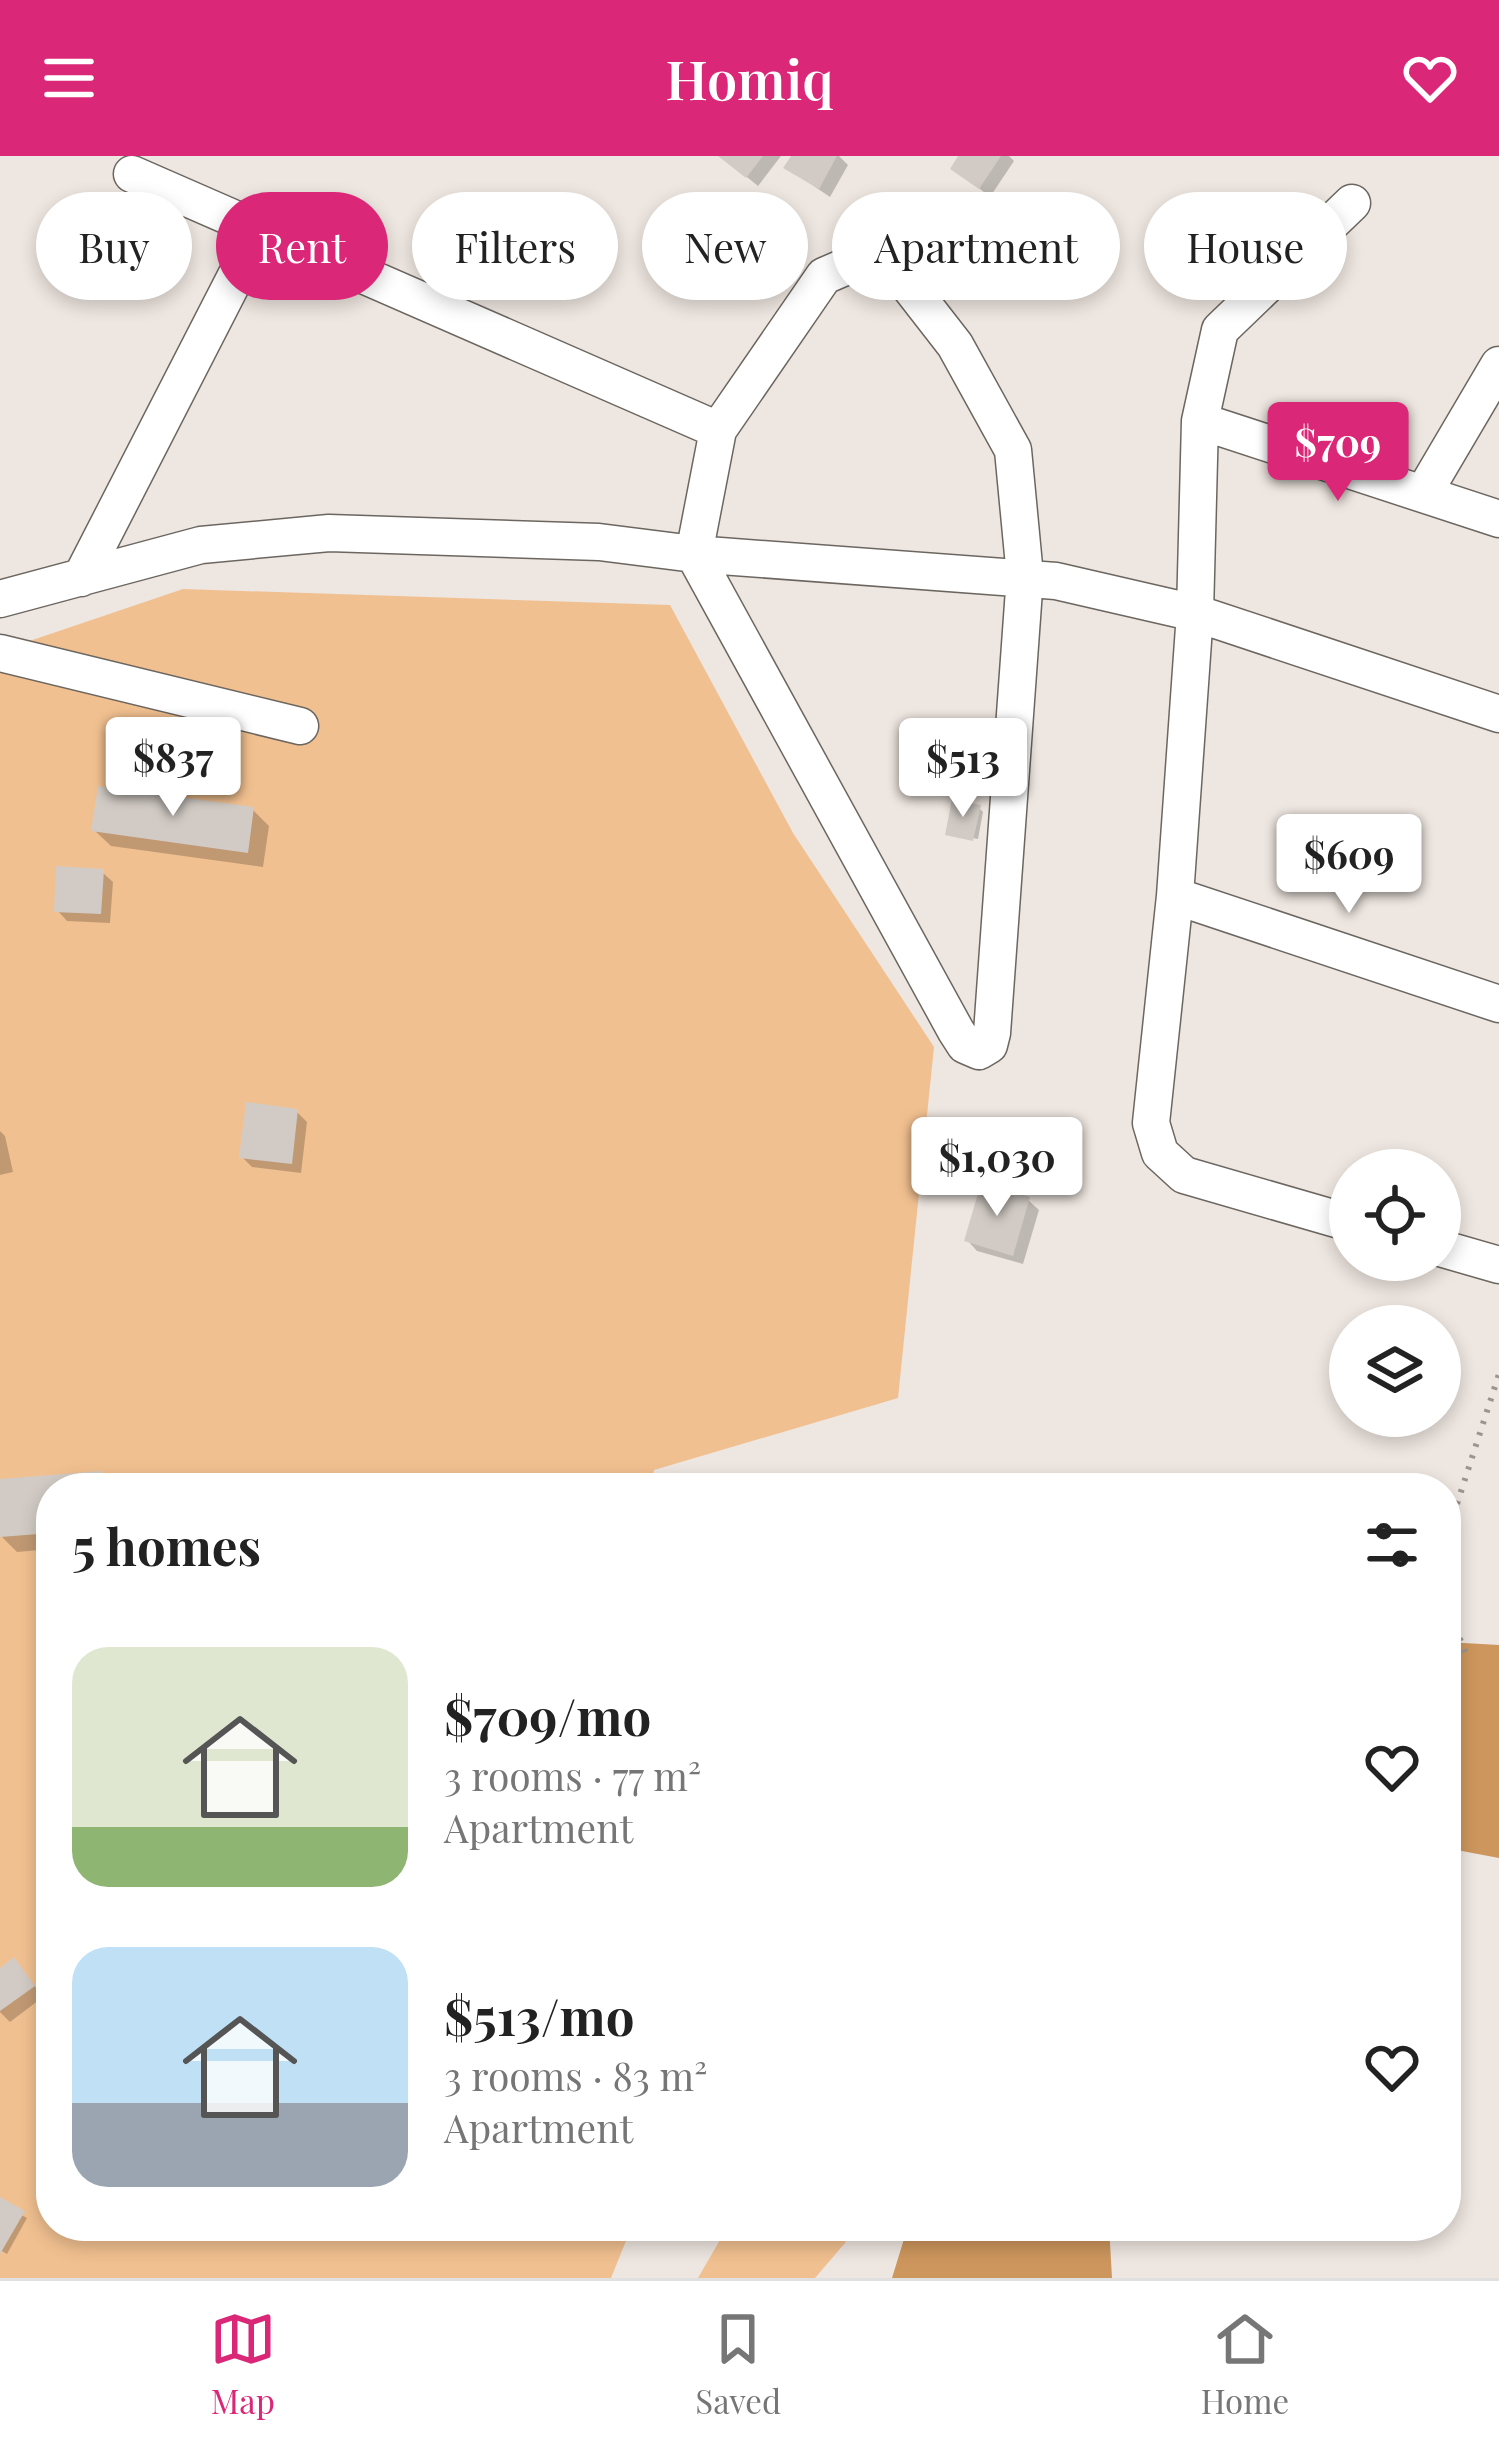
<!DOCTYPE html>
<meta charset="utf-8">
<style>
:root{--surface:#fff;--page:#f6f6f6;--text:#222;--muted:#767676;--line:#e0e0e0;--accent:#db2777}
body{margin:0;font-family:"Playfair Display",serif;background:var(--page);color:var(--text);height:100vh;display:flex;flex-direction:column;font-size:45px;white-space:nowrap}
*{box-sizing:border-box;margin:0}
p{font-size:39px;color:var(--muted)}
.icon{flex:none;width:66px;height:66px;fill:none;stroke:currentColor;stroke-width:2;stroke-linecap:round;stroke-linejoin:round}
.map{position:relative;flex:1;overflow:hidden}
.sheet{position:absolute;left:36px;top:1317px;width:1425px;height:768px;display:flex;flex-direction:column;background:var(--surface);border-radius:48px;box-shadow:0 6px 18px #0003}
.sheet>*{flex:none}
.top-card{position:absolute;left:36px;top:36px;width:1428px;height:108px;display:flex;gap:24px}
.fabs{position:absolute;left:1329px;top:993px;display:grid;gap:24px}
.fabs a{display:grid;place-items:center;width:132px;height:132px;border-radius:50%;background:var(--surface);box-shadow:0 6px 18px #0003;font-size:60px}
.price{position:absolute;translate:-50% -102px;padding:0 27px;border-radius:12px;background:#fff;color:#222;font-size:39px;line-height:78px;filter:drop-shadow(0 3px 6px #0008)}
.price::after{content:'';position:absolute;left:50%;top:72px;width:36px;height:27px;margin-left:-18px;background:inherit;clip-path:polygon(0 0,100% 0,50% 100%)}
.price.on{background:var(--accent);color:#fff}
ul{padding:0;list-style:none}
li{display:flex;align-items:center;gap:36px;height:300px;padding:0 36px}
li span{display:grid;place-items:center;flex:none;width:336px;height:240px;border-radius:36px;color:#555}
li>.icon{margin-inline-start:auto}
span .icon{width:144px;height:144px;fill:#fffc;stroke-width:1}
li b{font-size:51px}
h2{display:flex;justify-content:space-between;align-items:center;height:144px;padding:0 36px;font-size:51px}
.pill{padding:0 42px;border-radius:54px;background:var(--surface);box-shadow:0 6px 18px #0003;font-size:42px;line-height:108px}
.pill.on{background:var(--accent);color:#fff}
header{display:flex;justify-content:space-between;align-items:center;height:156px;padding:0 36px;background:var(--accent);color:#fff;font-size:54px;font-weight:600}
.tab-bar{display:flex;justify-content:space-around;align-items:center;height:168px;border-top:3px solid var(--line);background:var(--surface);font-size:33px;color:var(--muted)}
.tab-bar a{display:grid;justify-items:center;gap:6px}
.tab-bar .on{color:var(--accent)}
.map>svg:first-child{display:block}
.green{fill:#f1c090}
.water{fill:#cd965d}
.shadow{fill:#0003}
.building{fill:#d2cbc5}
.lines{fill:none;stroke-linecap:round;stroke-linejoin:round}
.minor-casing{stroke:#6c6660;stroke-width:39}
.path{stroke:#9b9590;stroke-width:6;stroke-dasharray:3 9;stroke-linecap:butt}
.minor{stroke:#fff;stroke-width:36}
</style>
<header><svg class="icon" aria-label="menu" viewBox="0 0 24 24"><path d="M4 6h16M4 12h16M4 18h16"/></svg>Homiq<svg class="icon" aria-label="heart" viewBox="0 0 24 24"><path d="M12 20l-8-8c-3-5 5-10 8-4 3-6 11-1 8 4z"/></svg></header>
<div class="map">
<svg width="1499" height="2122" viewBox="0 0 1499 2122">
<rect width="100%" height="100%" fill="#eee6e0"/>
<!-- green -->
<path class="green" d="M183 433 670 449 793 677 934 891 898 1242 654 1314 651 1332H51V2070H632L611 2122H0V495Z
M728 2070H851L845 2087 815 2122H698Z"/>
<!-- water -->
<path class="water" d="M1446 1486 1499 1489V1702L1446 1692Z
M908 2070H1109L1112 2122H892Z"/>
<!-- shadow -->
<path class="shadow" d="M721 0H781L758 30Z
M794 0H839L848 9 830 41 787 12Z
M962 0H1009L1014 5 990 41 954 12Z
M979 652 983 656 978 683 949 677Z
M253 654 269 670 263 711 111 690 94 674Z
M102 716 113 726 110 767 67 765 57 754Z
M297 956 307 966 301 1017 252 1011 242 1001Z
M0 975 5 980 13 1016 0 1019Z
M1028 1044 1039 1054 1023 1108 977 1095 967 1084Z
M100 1318 114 1332H51V1393L17 1396 1 1380 0 1326Z
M0 1816H24L43 1841 10 1866 0 1856Z
M0 2047 27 2062 7 2098 0 2094Z"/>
<!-- building -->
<path class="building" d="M718 0H763L746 22Z
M791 0H837L819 33 783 12Z
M958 0H1001L979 33 950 13Z
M98 630 254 651 248 697 91 675Z
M952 643 981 649 973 685 945 679Z
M56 710 104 713 101 758 54 756Z
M246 946 298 953 292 1008 239 1002Z
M981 1027 1030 1041 1013 1100 964 1085Z
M101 1315 102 1332H51V1377L0 1381V1323Z
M14 1801 35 1830 0 1855V1812Z
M0 2041 25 2055 0 2098Z"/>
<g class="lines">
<defs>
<path id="minor" d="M132 18 718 274
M861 104 899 117 955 189 1013 294 1025 420 992 877 989 889 979 895 965 889 956 875 694 398 718 274 824 120Z
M1200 265 1499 363
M1423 338 1499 209
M81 422 259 75
M0 443 201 389 329 377 599 386 694 398 1056 425 1195 457 1499 558
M0 497 300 570
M1175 740 1499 848
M1350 1067 1184 1019 1160 997 1151 967 1175 740 1195 457 1200 265 1220 174 1352 47
M1440 1092 1499 1109"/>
</defs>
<!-- minor casing -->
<use href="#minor" class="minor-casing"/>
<!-- path -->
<path class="path" d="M1446 1382 1499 1218
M1446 1449 1467 1500"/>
<!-- minor -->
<use href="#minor" class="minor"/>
</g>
</svg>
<div class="fabs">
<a><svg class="icon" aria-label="locate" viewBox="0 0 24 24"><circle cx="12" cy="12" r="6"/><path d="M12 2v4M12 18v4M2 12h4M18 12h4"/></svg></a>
<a><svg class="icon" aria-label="layers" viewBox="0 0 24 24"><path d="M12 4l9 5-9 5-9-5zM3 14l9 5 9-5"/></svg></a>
</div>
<b class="price on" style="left:1338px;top:348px">$709</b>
<b class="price" style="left:173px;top:663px">$837</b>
<b class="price" style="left:963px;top:664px">$513</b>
<b class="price" style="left:1349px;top:760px">$609</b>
<b class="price" style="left:997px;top:1063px">$1,030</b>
<div class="top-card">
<a class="pill">Buy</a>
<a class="pill on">Rent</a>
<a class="pill">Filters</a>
<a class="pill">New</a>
<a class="pill">Apartment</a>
<a class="pill">House</a>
</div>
<section class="sheet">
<h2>5 homes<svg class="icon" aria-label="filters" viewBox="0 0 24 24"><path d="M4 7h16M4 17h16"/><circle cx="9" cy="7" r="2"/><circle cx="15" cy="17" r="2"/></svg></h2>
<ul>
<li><span style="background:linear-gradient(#dfe7d0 75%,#8fb573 0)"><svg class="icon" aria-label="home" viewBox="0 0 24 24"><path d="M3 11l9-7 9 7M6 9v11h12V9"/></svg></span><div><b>$709/mo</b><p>3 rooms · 77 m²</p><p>Apartment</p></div><svg class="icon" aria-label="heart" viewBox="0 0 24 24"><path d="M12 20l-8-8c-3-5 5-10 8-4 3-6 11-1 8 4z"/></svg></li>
<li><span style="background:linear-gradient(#bfe0f5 65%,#9aa5b1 0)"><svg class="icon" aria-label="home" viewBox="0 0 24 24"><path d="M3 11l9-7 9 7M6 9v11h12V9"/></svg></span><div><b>$513/mo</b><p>3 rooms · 83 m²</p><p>Apartment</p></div><svg class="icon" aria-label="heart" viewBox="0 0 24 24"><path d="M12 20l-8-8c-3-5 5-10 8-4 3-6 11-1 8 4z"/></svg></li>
</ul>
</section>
</div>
<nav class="tab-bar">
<a class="on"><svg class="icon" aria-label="map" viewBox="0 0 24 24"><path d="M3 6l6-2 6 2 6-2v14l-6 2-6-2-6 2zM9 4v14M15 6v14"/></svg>Map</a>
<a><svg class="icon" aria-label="saved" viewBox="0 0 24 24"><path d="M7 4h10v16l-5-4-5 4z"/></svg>Saved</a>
<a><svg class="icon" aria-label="home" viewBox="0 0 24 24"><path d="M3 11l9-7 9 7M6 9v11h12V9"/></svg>Home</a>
</nav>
